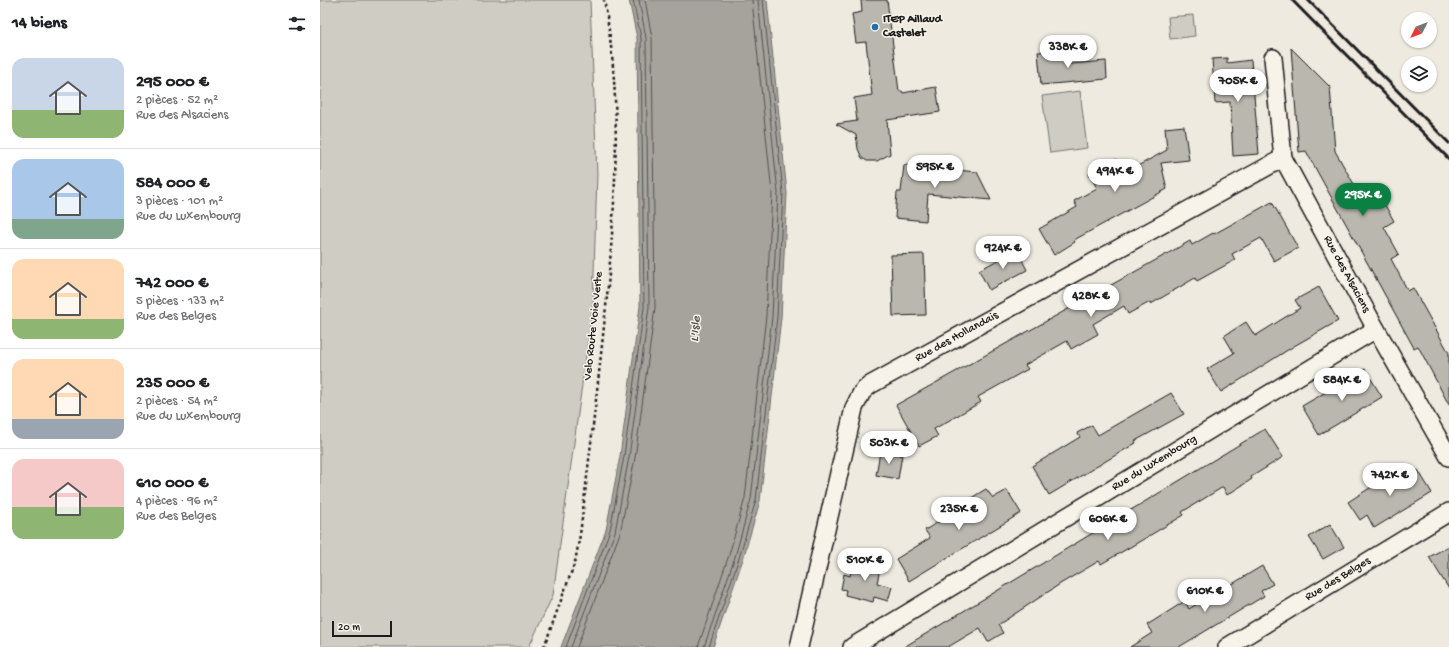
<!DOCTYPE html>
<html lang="fr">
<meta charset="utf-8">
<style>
:root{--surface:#fff;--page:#f6f6f6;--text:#202124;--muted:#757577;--line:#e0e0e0;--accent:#0b8043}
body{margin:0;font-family:"Gochi Hand",sans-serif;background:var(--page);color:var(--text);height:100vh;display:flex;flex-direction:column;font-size:15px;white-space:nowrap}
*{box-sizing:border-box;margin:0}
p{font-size:13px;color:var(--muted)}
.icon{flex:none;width:22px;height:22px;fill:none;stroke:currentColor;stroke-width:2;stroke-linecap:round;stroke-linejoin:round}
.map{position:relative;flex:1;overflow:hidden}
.side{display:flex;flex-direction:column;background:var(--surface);width:320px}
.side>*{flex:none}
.needle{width:26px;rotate:228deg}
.controls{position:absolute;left:1081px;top:12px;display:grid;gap:8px}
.controls a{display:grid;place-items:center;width:36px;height:36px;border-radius:50%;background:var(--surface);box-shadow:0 1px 3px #0004;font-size:20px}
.scale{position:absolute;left:12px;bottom:10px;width:60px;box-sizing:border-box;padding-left:4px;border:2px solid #1c1c1c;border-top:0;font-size:11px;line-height:14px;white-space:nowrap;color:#1c1c1c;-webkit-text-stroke:3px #f7f3e8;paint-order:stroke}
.price{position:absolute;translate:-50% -34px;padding:0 9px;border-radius:14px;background:#fff;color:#222;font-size:13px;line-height:26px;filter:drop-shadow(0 1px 2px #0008)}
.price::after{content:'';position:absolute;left:50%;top:24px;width:12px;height:9px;margin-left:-6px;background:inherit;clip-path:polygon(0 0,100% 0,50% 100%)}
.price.on{background:var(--accent);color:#fff}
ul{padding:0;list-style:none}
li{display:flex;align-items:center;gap:12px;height:100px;padding:0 12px}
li+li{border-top:1px solid var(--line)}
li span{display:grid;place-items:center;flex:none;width:112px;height:80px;border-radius:12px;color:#555}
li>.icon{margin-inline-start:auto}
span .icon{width:48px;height:48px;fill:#fffc;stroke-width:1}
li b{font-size:17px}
h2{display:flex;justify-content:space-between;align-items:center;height:48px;padding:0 12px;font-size:17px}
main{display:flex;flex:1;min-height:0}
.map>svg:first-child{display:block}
.green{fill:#cfccc3;stroke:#767470}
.water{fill:#a6a39d;stroke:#6f6d69}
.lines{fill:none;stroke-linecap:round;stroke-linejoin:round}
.shore{stroke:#535250;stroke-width:1}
.building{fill:#bab7af;stroke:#1c1c1c}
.street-casing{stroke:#1c1c1c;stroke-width:20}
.path{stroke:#1c1c1c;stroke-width:2.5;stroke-dasharray:3 3;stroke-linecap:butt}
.street{stroke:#f7f3e8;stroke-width:17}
.rail{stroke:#1c1c1c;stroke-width:3}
.poi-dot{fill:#1f6fb2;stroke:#f7f3e8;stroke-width:1.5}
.labels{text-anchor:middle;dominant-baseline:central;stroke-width:3;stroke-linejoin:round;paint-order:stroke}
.poi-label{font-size:12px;font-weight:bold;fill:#1c1c1c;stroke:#f7f3e8;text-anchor:start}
.street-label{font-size:12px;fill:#1c1c1c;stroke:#f7f3e8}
.water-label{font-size:13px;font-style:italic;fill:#535250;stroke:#f7f3e8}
</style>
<main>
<section class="side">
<h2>14 biens<svg class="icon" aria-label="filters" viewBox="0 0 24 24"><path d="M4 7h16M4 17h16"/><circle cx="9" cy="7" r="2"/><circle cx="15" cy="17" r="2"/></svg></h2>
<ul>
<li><span style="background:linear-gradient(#c9d6e8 65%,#8fb573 0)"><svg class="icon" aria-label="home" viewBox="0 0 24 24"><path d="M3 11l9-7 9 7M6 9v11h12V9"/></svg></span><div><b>295 000 €</b><p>2 pièces · 52 m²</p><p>Rue des Alsaciens</p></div></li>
<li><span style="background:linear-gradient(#a9c7e8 75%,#7fa58c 0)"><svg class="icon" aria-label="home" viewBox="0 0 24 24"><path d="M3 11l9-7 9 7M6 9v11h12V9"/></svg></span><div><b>584 000 €</b><p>3 pièces · 101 m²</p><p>Rue du Luxembourg</p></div></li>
<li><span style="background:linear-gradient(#ffd9b3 75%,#8fb573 0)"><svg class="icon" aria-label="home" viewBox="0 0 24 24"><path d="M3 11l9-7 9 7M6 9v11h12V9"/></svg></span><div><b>742 000 €</b><p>5 pièces · 133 m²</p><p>Rue des Belges</p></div></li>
<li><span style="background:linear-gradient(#ffd9b3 75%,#9aa5b1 0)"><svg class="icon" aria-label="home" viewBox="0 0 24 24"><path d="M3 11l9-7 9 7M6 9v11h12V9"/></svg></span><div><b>235 000 €</b><p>2 pièces · 54 m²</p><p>Rue du Luxembourg</p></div></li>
<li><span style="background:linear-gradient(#f6c9c9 60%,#8fb573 0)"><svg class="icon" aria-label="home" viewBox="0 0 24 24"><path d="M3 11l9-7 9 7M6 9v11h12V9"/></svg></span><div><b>610 000 €</b><p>4 pièces · 96 m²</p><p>Rue des Belges</p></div></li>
</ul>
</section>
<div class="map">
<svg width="1129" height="647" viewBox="0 0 1129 647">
<rect width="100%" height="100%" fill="#eeeae0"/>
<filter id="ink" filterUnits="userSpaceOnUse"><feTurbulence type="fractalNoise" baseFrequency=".025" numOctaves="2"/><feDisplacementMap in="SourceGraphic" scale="8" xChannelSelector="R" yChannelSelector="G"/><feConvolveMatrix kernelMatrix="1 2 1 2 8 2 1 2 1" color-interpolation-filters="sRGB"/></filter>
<g filter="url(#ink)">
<!-- green -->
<path class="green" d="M0 0H270L277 173 273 305 233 595 209 647H0Z
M873 15 875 36 850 39 848 17Z
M760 91 767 148 730 153 722 96Z"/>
<!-- water -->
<path class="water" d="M309 0H447L467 193 461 318 440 501 423 559 393 647H241L286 530 300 456 320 306 317 38Z"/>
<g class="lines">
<!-- shore -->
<path class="shore" d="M246 647 290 530 304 456 324 307 321 38 313 0
M251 647 295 532 309 457 329 307 326 38 319 0
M257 647 300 533 315 458 335 308 332 38 325 0
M378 647 409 555 425 498 446 316 452 193 432 0
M384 647 415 557 431 499 452 317 458 193 438 0
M389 647 419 558 436 500 457 317 463 193 443 0"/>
</g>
<!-- building -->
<path class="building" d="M541 0H567L579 91H582L583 93 616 87 620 112 567 120 570 154 557 161H547L542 158 538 149 536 135 516 124 537 121 534 98 552 95 546 42 536 43 532 14 542 12Z
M971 48 1010 87 1015 151 1043 200 1057 191 1074 221 1064 227 1079 254 1071 259 1088 291 1093 288 1129 353V405L1098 346 1094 348 986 151 979 152Z
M748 49 750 64 786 61 787 79 721 85 718 52Z
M907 58V63L931 60 939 154 913 156 910 102 895 103 892 59Z
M864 126 869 160 841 163 847 189 754 240 755 242 734 255 719 229 757 207 754 201 777 188 769 174 796 159 803 174 847 150 845 128Z
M584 165 657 172 671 200 608 194 606 221 575 218 577 192H581Z
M952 202 978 248 954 261 941 238 912 254 915 260 877 281 875 278 831 304 830 302 808 314 804 306 773 324 778 334 751 349 747 341 705 365 708 369 658 397 661 402 614 429 618 436 599 446 576 405 870 241 872 245 893 233 894 234Z
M697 250 707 270 669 290 659 270Z
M604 254 606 315 573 316 571 255Z
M999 287 1018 321 974 346 901 392 887 369 914 353 904 336 926 322 935 336 980 308 975 300Z
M1045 369 1062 397 999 435 982 406Z
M851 393 864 414 815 441 816 443 729 495 712 466 760 437 757 433 772 425 778 435Z
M945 429 963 457 931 477 932 479 907 495 903 487 862 512 864 515 812 546 781 564 779 561 740 584 678 625 683 633 668 642 660 628 628 647H584Z
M560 452 582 455 578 479 556 475Z
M1084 466 1090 475 1098 470 1112 493 1054 528 1047 515 1040 520 1028 502Z
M666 489 673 498 687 490 701 513 589 581 576 559 610 538 605 530 640 509 638 506Z
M1010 524 1024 547 1003 559 989 537Z
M1129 546V589L1109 557Z
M534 557 561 564 557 583 572 587 568 601 554 597 553 602 525 595 526 590 521 589 524 574 530 576Z
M942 566 953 584 941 591 944 596 859 647H810L832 633 827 625 865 601 869 609 883 600 884 601Z"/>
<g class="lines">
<defs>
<g id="street">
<path id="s1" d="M953 58 963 158 1056 329 1129 457"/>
<path id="s2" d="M479 647 534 408 542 392 550 385 963 158"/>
<path id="s3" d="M532 647 1056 329"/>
<path id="s4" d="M907 647 1129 512"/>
</g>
</defs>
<!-- street casing -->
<use href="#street" class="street-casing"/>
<!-- path -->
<path class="path" d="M224 647 255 562 260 535C270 452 280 369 288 286 296 191 302 94 284 0"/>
<!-- street -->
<use href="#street" class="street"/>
<!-- rail -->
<path class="rail" d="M972 0 1129 159
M988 0 1129 143"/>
</g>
</g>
<!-- markers -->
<circle class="poi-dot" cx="555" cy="27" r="4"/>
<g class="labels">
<!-- poi labels -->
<g class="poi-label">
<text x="563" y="20">ITEP Aillaud<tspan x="563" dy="14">Castelet</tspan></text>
</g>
<!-- street labels -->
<g class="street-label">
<text stroke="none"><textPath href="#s1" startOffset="233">Rue des Alsaciens</textPath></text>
<text transform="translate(274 326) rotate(-84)">Velo Route Voie Verte</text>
<text stroke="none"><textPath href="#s2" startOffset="373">Rue des Hollandais</textPath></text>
<text stroke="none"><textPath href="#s3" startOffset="354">Rue du Luxembourg</textPath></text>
<text stroke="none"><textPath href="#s4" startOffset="130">Rue des Belges</textPath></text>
</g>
<!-- water labels -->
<g class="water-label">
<text transform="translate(376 329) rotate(-85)">L'Isle</text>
</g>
</g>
</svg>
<div class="controls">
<a><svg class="needle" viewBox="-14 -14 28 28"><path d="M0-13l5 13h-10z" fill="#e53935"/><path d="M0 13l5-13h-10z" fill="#757577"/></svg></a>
<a><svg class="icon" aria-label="layers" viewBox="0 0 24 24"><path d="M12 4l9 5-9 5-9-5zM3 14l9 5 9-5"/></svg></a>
</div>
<div class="scale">20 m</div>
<b class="price" style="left:748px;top:69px">338K €</b>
<b class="price" style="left:918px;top:103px">705K €</b>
<b class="price" style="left:615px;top:189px">595K €</b>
<b class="price" style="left:795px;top:193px">494K €</b>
<b class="price on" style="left:1043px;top:217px">295K €</b>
<b class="price" style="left:683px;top:270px">924K €</b>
<b class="price" style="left:771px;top:318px">428K €</b>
<b class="price" style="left:1022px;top:402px">584K €</b>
<b class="price" style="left:569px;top:465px">503K €</b>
<b class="price" style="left:1070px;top:497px">742K €</b>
<b class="price" style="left:639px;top:531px">235K €</b>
<b class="price" style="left:788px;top:541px">606K €</b>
<b class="price" style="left:545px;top:582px">510K €</b>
<b class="price" style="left:885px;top:613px">610K €</b>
</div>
</main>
